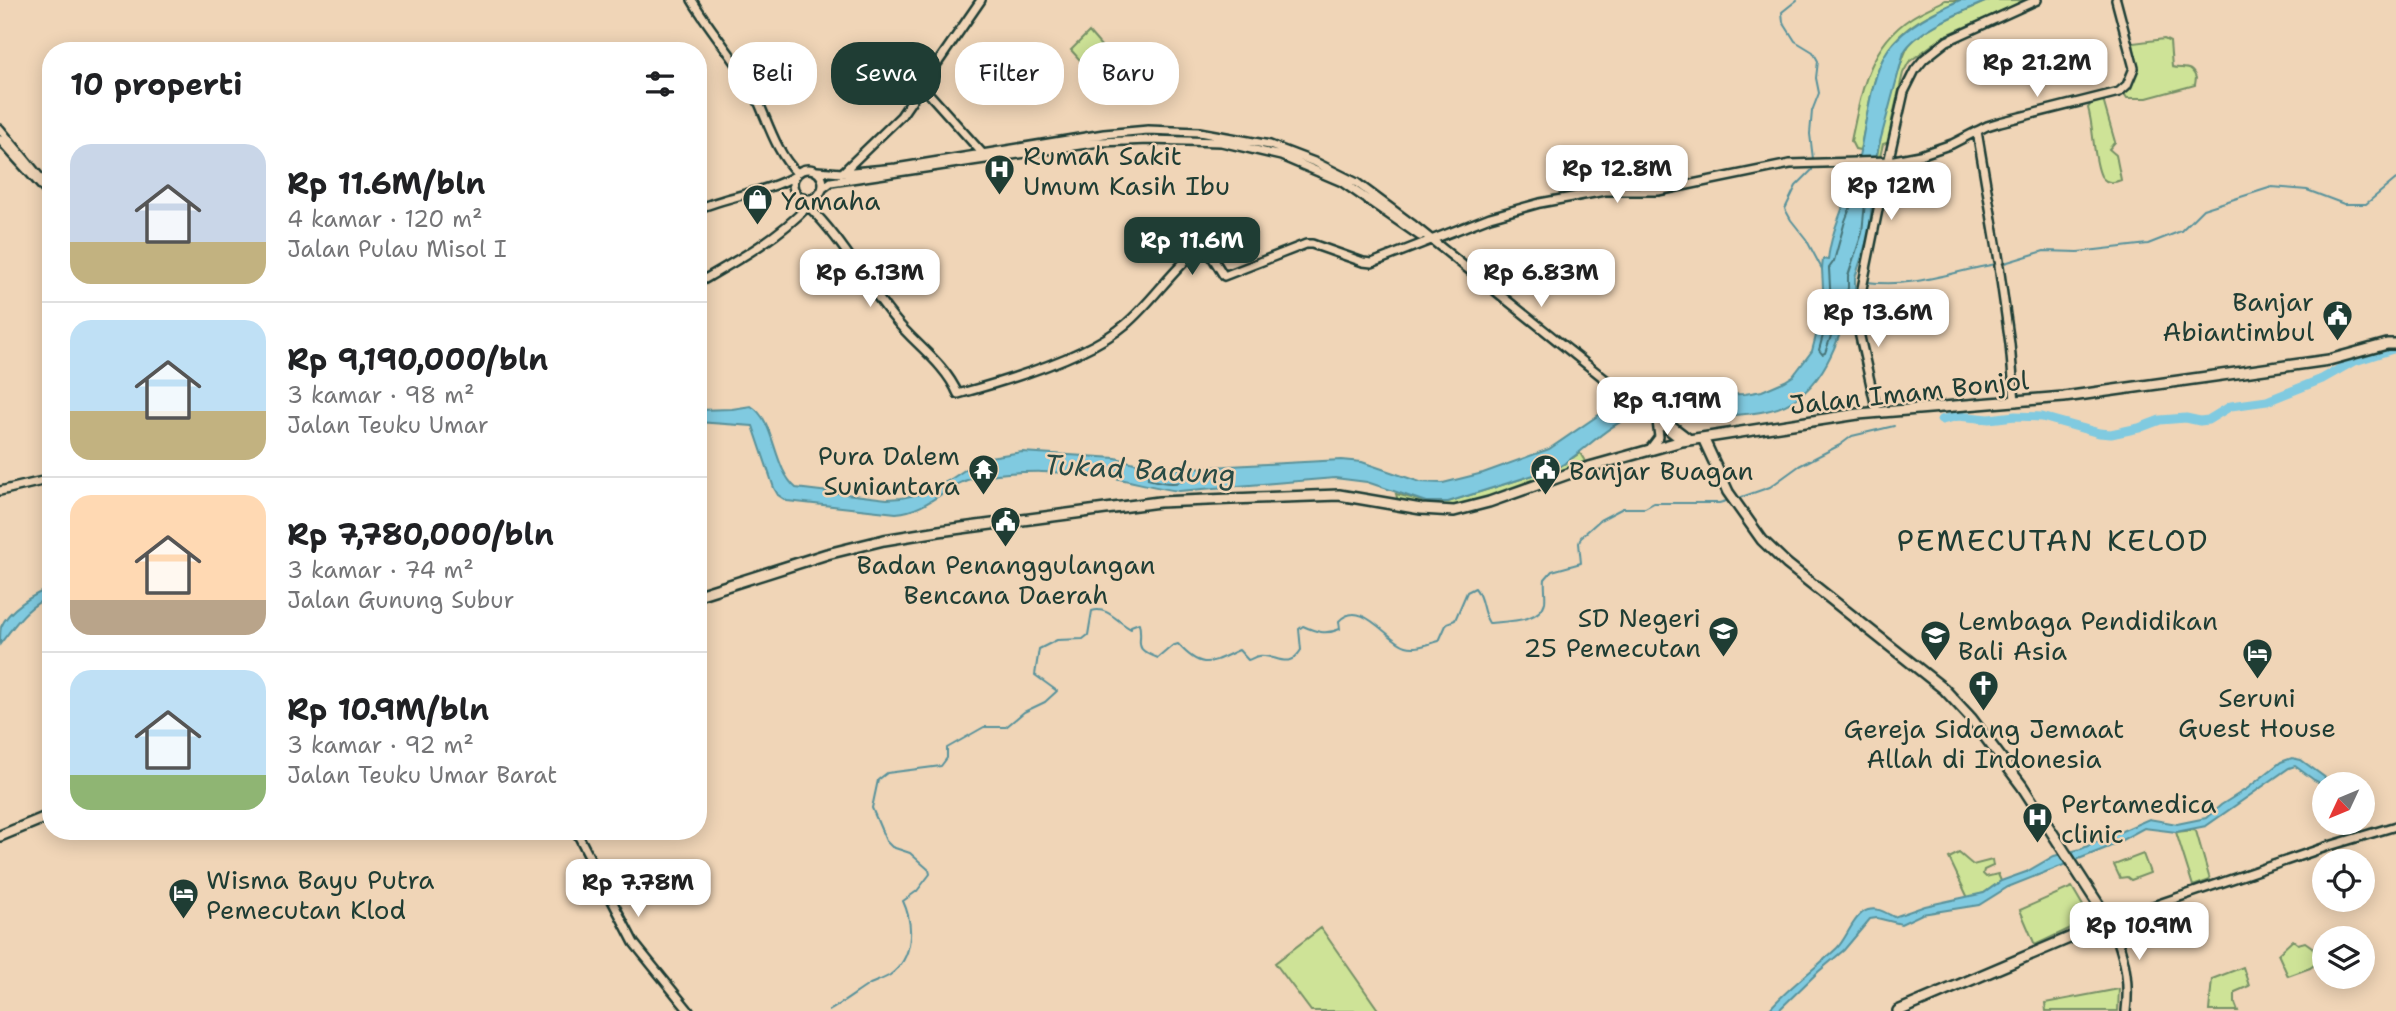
<!DOCTYPE html>
<html lang="id">
<meta charset="utf-8">
<style>
:root{--surface:#fff;--page:#f6f6f6;--text:#202124;--muted:#757577;--line:#e0e0e0;--accent:#1f3d34}
body{margin:0;font-family:"Shantell Sans",sans-serif;background:var(--page);color:var(--text);height:100vh;display:flex;flex-direction:column;font-size:26px;white-space:nowrap}
*{box-sizing:border-box;margin:0}
p{font-size:23px;color:var(--muted)}
.icon{flex:none;width:38px;height:38px;fill:none;stroke:currentColor;stroke-width:2;stroke-linecap:round;stroke-linejoin:round}
.map{position:relative;flex:1;overflow:hidden}
.panel{position:absolute;left:42px;top:42px;width:665px;height:798px;display:flex;flex-direction:column;background:var(--surface);border-radius:28px;box-shadow:0 4px 18px #0003}
.panel>*{flex:none}
.top-card{position:absolute;left:728px;top:42px;width:665px;height:63px;display:flex;gap:14px}
.needle{width:46px;rotate:226deg}
.controls{position:absolute;left:2312px;top:772px;display:grid;gap:14px}
.controls a{display:grid;place-items:center;width:63px;height:63px;border-radius:50%;background:var(--surface);box-shadow:0 4px 18px #0003;font-size:35px}
.price{position:absolute;translate:-50% -60px;padding:0 16px;border-radius:14px;background:#fff;color:#222;font-size:23px;line-height:46px;filter:drop-shadow(0 2px 4px #0008)}
.price::after{content:'';position:absolute;left:50%;top:42px;width:21px;height:16px;margin-left:-10px;background:inherit;clip-path:polygon(0 0,100% 0,50% 100%)}
.price.on{background:var(--accent);color:#fff}
ul{padding:0;list-style:none}
li{display:flex;align-items:center;gap:21px;height:175px;padding:0 28px}
li+li{border-top:2px solid var(--line)}
li span{display:grid;place-items:center;flex:none;width:196px;height:140px;border-radius:21px;color:#555}
li>.icon{margin-inline-start:auto}
span .icon{width:84px;height:84px;fill:#fffc;stroke-width:1}
li b{font-size:30px}
h2{display:flex;justify-content:space-between;align-items:center;height:84px;padding:0 28px;font-size:30px}
.tag{padding:0 24px;border-radius:28px;background:var(--surface);box-shadow:0 4px 18px #0003;font-size:24px;line-height:63px}
.tag.on{background:var(--accent);color:#fff}
.map>svg:first-child{display:block}
.green{fill:#cee397;stroke:#769066;stroke-width:2}
.water{fill:#80cae0;stroke:#59929b;stroke-width:2}
.lines{fill:none;stroke-linecap:round;stroke-linejoin:round}
.shore{stroke:#467579;stroke-width:2}
.stream{stroke:#59929b;stroke-width:2}
.river{stroke:#80cae0;stroke-width:9}
.secondary-casing{stroke:#1f3d34;stroke-width:12}
.highway-casing{stroke:#1f3d34;stroke-width:14}
.secondary{stroke:#f0d5b7;stroke-width:7}
.highway{stroke:#f0d5b7;stroke-width:9}
.labels{text-anchor:middle;dominant-baseline:central;stroke-width:5;stroke-linejoin:round;paint-order:stroke}
.poi-label{font-size:26px;fill:#1f3d34;stroke:#f0d5b7;text-anchor:start}
.street-label{font-size:26px;fill:#1f3d34;stroke:#f0d5b7}
.water-label{font-size:28px;font-style:italic;fill:#294b45;stroke:#f0d5b7}
.quarter-label{font-size:30px;letter-spacing:2px;fill:#1f3d34;stroke:#f0d5b7}
</style>
<div class="map">
<svg width="2396" height="1011" viewBox="0 0 2396 1011">
<rect width="100%" height="100%" fill="#f0d5b7"/>
<filter id="ink" filterUnits="userSpaceOnUse"><feTurbulence type="fractalNoise" baseFrequency=".0143" numOctaves="2"/><feDisplacementMap in="SourceGraphic" scale="14" xChannelSelector="R" yChannelSelector="G"/><feConvolveMatrix kernelMatrix="1 2 1 2 8 2 1 2 1" color-interpolation-filters="sRGB"/></filter>
<g filter="url(#ink)">
<!-- green -->
<path class="green" d="M1945 0H1960C1934 12 1904 25 1888 50 1871 75 1867 120 1860 150L1855 149 1851 141C1861 94 1868 46 1911 18 1921 11 1934 6 1945 0Z
M1989 0H2027L1944 36 1909 62 1903 73 1892 120 1890 142 1883 144 1880 157H1877C1879 141 1901 53 1910 44 1928 24 1964 12 1989 0Z
M1089 32 1108 54 1090 71 1071 50Z
M2164 39 2170 42 2172 67C2183 70 2191 64 2196 78L2195 85 2147 98H2127C2115 82 2134 75 2135 61 2135 55 2134 48 2133 43Z
M2103 100 2115 142 2109 149 2116 155 2121 180C2114 183 2106 184 2101 176 2093 160 2094 128 2088 108L2092 102Z
M1580 453 1586 463 1583 465 1465 507 1442 509 1398 501 1396 494 1426 502H1448L1559 467Z
M2194 830 2196 831 2210 880 2193 886 2176 832Z
M1959 853 1973 865 1992 860 1993 866 1984 870 1983 874 1986 877 1998 874 2001 881 1984 893 1968 898 1949 858Z
M2143 854 2150 873 2131 880 2127 877 2120 878 2114 865Z
M2072 887 2089 916 2088 920 2035 945 2020 910Z
M1321 928 1379 1011H1311L1275 963Z
M2293 940 2298 944 2305 942 2312 947 2320 961 2310 968 2288 976 2278 954Z
M2243 967 2249 986 2235 992V1003L2238 1011H2209L2212 979Z
M2119 989 2118 1011H2046L2045 1003Z"/>
<!-- water -->
<path class="water" d="M1960 0H1989C1965 11 1917 29 1904 52L1877 153 1869 234 1855 278V288C1839 336 1825 400 1766 411 1746 415 1723 416 1702 416 1682 417 1659 411 1639 415 1611 420 1583 453 1559 467L1448 502H1426L1367 482 1335 478 1179 491C1155 488 1133 481 1109 477 1073 471 1010 469 974 478 946 484 931 510 896 513L787 501 778 495 774 488 753 426 698 422V410L732 409 751 406C776 421 772 467 796 488L887 499 901 498 924 493 948 481 983 458 1022 452 1116 458 1142 465 1175 469 1341 460 1362 462 1420 482 1443 483 1483 473 1549 449 1612 406 1627 405 1647 397 1745 394 1762 391 1785 381 1793 376 1812 351 1824 305 1822 269 1823 259 1828 260C1831 229 1847 202 1855 173 1865 138 1869 76 1889 48 1907 25 1934 12 1960 0Z
M51 588V598C29 602 13 628 0 644 0 639 0 631 1 627 8 610 33 594 51 588Z
M2292 758 2301 760 2334 784 2324 785 2314 780 2295 766 2289 768 2206 826 2176 832 2144 828 2109 847 2008 887 1979 905 1922 914 1901 924 1877 918 1870 919 1844 950 1818 972 1778 1011H1768C1788 987 1815 969 1837 948 1847 938 1854 914 1868 910 1878 907 1886 913 1894 917L1925 906 1984 893 2001 881 2026 872 2054 856 2081 849 2149 819 2177 824 2206 818 2221 805 2248 788 2281 762Z"/>
<g class="lines">
<!-- shore -->
<path class="shore" d="M1862 178 1867 182 1862 233 1848 276V288L1825 353 1822 354 1819 350 1831 306 1829 268 1834 261 1845 221Z
M1679 402H1707L1710 406 1707 409H1680L1676 406Z
M1148 473 1182 476 1185 480C1176 486 1159 482 1148 479Z"/>
<!-- stream -->
<path class="stream" d="M1797 0 1782 12 1783 22 1795 41 1813 52 1818 61 1816 78 1819 93 1812 111 1810 134 1813 159
M1812 165V170L1796 186 1785 209 1791 220 1806 239 1822 269
M2001 264 2044 251 2078 252 2148 244 2181 231 2203 209 2272 187 2307 190 2344 204H2366L2396 179
M1867 282C1914 288 1950 272 1996 264
M1736 499 1770 487 1799 466 1840 445 1852 436 1894 426
M829 1011C843 1003 856 993 870 984 877 981 884 979 890 975 914 958 914 925 903 901L917 891 930 874 929 870 910 853 892 847 886 841 872 808 878 780 887 773 941 766 947 758V748L984 727H1006L1024 712 1045 702 1057 691 1035 675 1039 649 1057 640 1083 639 1088 635 1092 611C1108 606 1118 623 1131 629V626L1139 623C1144 645 1130 647 1158 658L1172 646 1178 644C1202 671 1210 663 1239 650L1248 660C1252 659 1255 656 1259 656 1276 654 1288 671 1301 650L1299 629 1303 626C1316 632 1326 635 1340 629L1339 621C1362 597 1388 642 1406 646 1417 649 1428 644 1439 641L1447 623 1455 620 1467 592 1475 588C1484 599 1481 611 1489 623 1505 621 1540 623 1545 602 1546 595 1544 586 1545 579L1552 571 1581 563 1579 543 1581 537 1600 520 1623 508H1645L1654 503H1719L1730 500"/>
<!-- river -->
<path class="river" d="M1941 420 1958 416 1989 419 2015 416 2042 417 2099 433 2111 434 2139 428 2160 420 2186 418 2200 421 2208 420 2231 406 2267 401 2322 379 2352 362 2396 348"/>
<defs>
<path id="secondary" d="M692 0C710 30 734 57 751 86 766 114 774 151 797 173
M923 87 983 154
M0 129 51 191
M1977 131 1999 261
M0 140 46 191
M793 184a15 15 0 1 1 30 0a15 15 0 1 1-30 0Z
M817 171 842 173 896 168 1104 134 1148 130 1199 132 1270 145 1317 163 1357 183 1412 224 1682 441
M842 173 901 116 981 0
M823 188 831 182 1100 142 1149 140 1221 142 1281 156 1342 182 1420 236
M808 206C842 239 863 280 893 317 914 344 944 362 958 394 1006 381 1089 356 1126 324 1153 301 1173 268 1202 247L1209 252 1224 276 1306 244H1312L1363 262 1372 263 1490 217 1540 203 1605 191H1658L1790 164 1889 161 1920 155 1952 144 1987 126 2000 122 2119 92 2127 85 2134 68 2116 0
M698 209C729 195 765 193 795 176
M1999 266 2010 344 2015 402
M698 283C736 261 778 238 808 206L809 199
M1628 396H1634L1691 440
M1877 412 1858 328 1857 313 1883 185 1904 92 1915 70 1924 59 1947 41 2037 0
M1650 449 1659 437 1657 421
M0 491 51 479
M576 831 634 943 689 1011
M2126 1011C2130 979 2124 950 2109 921L2329 846 2396 826"/>
<path id="highway" d="M1703 438 1728 492 1762 540 1787 564 1944 689 1971 718 2022 786 2109 921 1898 1011
M698 595 827 554 884 540 939 531 1159 502 1256 498 1339 495 1421 509 1454 511 1489 502 1582 469 1682 441 1858 414 2064 397 2329 360 2387 344H2396
M0 836 51 815"/>
</defs>
<!-- secondary casing -->
<use href="#secondary" class="secondary-casing"/>
<!-- highway casing -->
<use href="#highway" class="highway-casing"/>
<!-- secondary -->
<use href="#secondary" class="secondary"/>
<!-- highway -->
<use href="#highway" class="highway"/>
</g>
</g>
<!-- icons -->
<defs>
<symbol id="hospital-pin" viewBox="-11 -11 22 30"><path d="M0 17L-7.5 6A9.5 9.5 0 1 1 7.5 6Z" fill="#1f3d34" stroke="#f0d5b7"/><path d="M-5-5h3v3.5h4V-5h3V5h-3V1.5h-4V5h-3Z" fill="#fff"/></symbol>
<symbol id="shop-pin" viewBox="-11 -11 22 30"><path d="M0 17L-7.5 6A9.5 9.5 0 1 1 7.5 6Z" fill="#1f3d34" stroke="#f0d5b7"/><path d="M-5-2.5h2.3a2.7 3.5 0 0 1 5.4 0H5L5.5 6h-11ZM-1.5-2.5h3a1.5 2.3 0 0 0-3 0Z" fill="#fff"/></symbol>
<symbol id="civic-pin" viewBox="-11 -11 22 30"><path d="M0 17L-7.5 6A9.5 9.5 0 1 1 7.5 6Z" fill="#1f3d34" stroke="#f0d5b7"/><path d="M-.6-6.5H3V-4.5H.6V-3L4-1V1h2V6H-6V1h2V-1L-.6-3ZM-1.2 2.5V6h2.4V2.5Z" fill="#fff"/></symbol>
<symbol id="temple-pin" viewBox="-11 -11 22 30"><path d="M0 17L-7.5 6A9.5 9.5 0 1 1 7.5 6Z" fill="#1f3d34" stroke="#f0d5b7"/><path d="M0-6L5-2H3V0L6.5 2.5H4V6H1.5V3h-3V6H-4V2.5H-6.5L-3 0V-2H-5Z" fill="#fff"/></symbol>
<symbol id="school-pin" viewBox="-11 -11 22 30"><path d="M0 17L-7.5 6A9.5 9.5 0 1 1 7.5 6Z" fill="#1f3d34" stroke="#f0d5b7"/><path d="M0-5L7-2L0 1L-7-2ZM-4 1L0 2.5L4 1V4Q0 6-4 4Z" fill="#fff"/></symbol>
<symbol id="university-pin" viewBox="-11 -11 22 30"><path d="M0 17L-7.5 6A9.5 9.5 0 1 1 7.5 6Z" fill="#1f3d34" stroke="#f0d5b7"/><path d="M0-5L7-2L0 1L-7-2ZM-4 1L0 2.5L4 1V4Q0 6-4 4Z" fill="#fff"/></symbol>
<symbol id="hotel-pin" viewBox="-11 -11 22 30"><path d="M0 17L-7.5 6A9.5 9.5 0 1 1 7.5 6Z" fill="#1f3d34" stroke="#f0d5b7"/><path d="M-6-4.5h1.5V1H6V5H4.5V3h-9V5H-6ZM-4 0a1.8 1.8 0 1 1 3.6 0ZM.5 0V-2.5h3Q6-2.5 6 0Z" fill="#fff"/></symbol>
<symbol id="church-pin" viewBox="-11 -11 22 30"><path d="M0 17L-7.5 6A9.5 9.5 0 1 1 7.5 6Z" fill="#1f3d34" stroke="#f0d5b7"/><path d="M-1.2-6h2.4v3.5h3.3v2.4h-3.3V6h-2.4V-.1h-3.3v-2.4h3.3Z" fill="#fff"/></symbol>
</defs>
<g fill-rule="evenodd">
<use href="#hospital-pin" x="982" y="152" width="35" height="47"/>
<use href="#shop-pin" x="740" y="182" width="35" height="47"/>
<use href="#civic-pin" x="2320" y="298" width="35" height="47"/>
<use href="#temple-pin" x="966" y="452" width="35" height="47"/>
<use href="#civic-pin" x="1528" y="452" width="35" height="47"/>
<use href="#civic-pin" x="988" y="504" width="35" height="47"/>
<use href="#school-pin" x="1706" y="614" width="35" height="47"/>
<use href="#university-pin" x="1918" y="618" width="35" height="47"/>
<use href="#hotel-pin" x="2240" y="636" width="35" height="47"/>
<use href="#church-pin" x="1966" y="668" width="35" height="47"/>
<use href="#hospital-pin" x="2020" y="800" width="35" height="47"/>
<use href="#hotel-pin" x="166" y="876" width="35" height="47"/>
</g>
<g class="labels">
<!-- poi labels -->
<g class="poi-label">
<text x="1023" y="155">Rumah Sakit<tspan x="1023" dy="30">Umum Kasih Ibu</tspan></text>
<text x="781" y="200">Yamaha</text>
<text x="2314" y="301" text-anchor="end">Banjar<tspan x="2314" dy="30">Abiantimbul</tspan></text>
<text x="960" y="455" text-anchor="end">Pura Dalem<tspan x="960" dy="30">Suniantara</tspan></text>
<text x="1569" y="470">Banjar Buagan</text>
<text x="1006" y="564" text-anchor="middle">Badan Penanggulangan<tspan x="1006" dy="30">Bencana Daerah</tspan></text>
<text x="1701" y="617" text-anchor="end">SD Negeri<tspan x="1701" dy="30">25 Pemecutan</tspan></text>
<text x="1958" y="620">Lembaga Pendidikan<tspan x="1958" dy="30">Bali Asia</tspan></text>
<text x="2257" y="697" text-anchor="middle">Seruni<tspan x="2257" dy="30">Guest House</tspan></text>
<text x="1984" y="728" text-anchor="middle">Gereja Sidang Jemaat<tspan x="1984" dy="30">Allah di Indonesia</tspan></text>
<text x="2061" y="803">Pertamedica<tspan x="2061" dy="30">clinic</tspan></text>
<text x="206" y="879">Wisma Bayu Putra<tspan x="206" dy="30">Pemecutan Klod</tspan></text>
</g>
<!-- street labels -->
<g class="street-label">
<text transform="translate(1909 392) rotate(-6)">Jalan Imam Bonjol</text>
</g>
<!-- water labels -->
<g class="water-label">
<text transform="translate(1140 469) rotate(3)">Tukad Badung</text>
</g>
<!-- quarter labels -->
<g class="quarter-label">
<text x="2053" y="540">PEMECUTAN KELOD</text>
</g>
</g>
</svg>
<div class="controls">
<a><svg class="needle" viewBox="-14 -14 28 28"><path d="M0-13l5 13h-10z" fill="#e53935"/><path d="M0 13l5-13h-10z" fill="#757577"/></svg></a>
<a><svg class="icon" aria-label="locate" viewBox="0 0 24 24"><circle cx="12" cy="12" r="6"/><path d="M12 2v4M12 18v4M2 12h4M18 12h4"/></svg></a>
<a><svg class="icon" aria-label="layers" viewBox="0 0 24 24"><path d="M12 4l9 5-9 5-9-5zM3 14l9 5 9-5"/></svg></a>
</div>
<b class="price" style="left:2037px;top:99px">Rp 21.2M</b>
<b class="price" style="left:1617px;top:205px">Rp 12.8M</b>
<b class="price" style="left:1891px;top:222px">Rp 12M</b>
<b class="price on" style="left:1192px;top:277px">Rp 11.6M</b>
<b class="price" style="left:870px;top:309px">Rp 6.13M</b>
<b class="price" style="left:1541px;top:309px">Rp 6.83M</b>
<b class="price" style="left:1878px;top:349px">Rp 13.6M</b>
<b class="price" style="left:1667px;top:437px">Rp 9.19M</b>
<b class="price" style="left:638px;top:919px">Rp 7.78M</b>
<b class="price" style="left:2139px;top:962px">Rp 10.9M</b>
<div class="top-card">
<a class="tag">Beli</a>
<a class="tag on">Sewa</a>
<a class="tag">Filter</a>
<a class="tag">Baru</a>
</div>
<section class="panel">
<h2>10 properti<svg class="icon" aria-label="filters" viewBox="0 0 24 24"><path d="M4 7h16M4 17h16"/><circle cx="9" cy="7" r="2"/><circle cx="15" cy="17" r="2"/></svg></h2>
<ul>
<li><span style="background:linear-gradient(#c9d6e8 70%,#c2b280 0)"><svg class="icon" aria-label="home" viewBox="0 0 24 24"><path d="M3 11l9-7 9 7M6 9v11h12V9"/></svg></span><div><b>Rp 11.6M/bln</b><p>4 kamar · 120 m²</p><p>Jalan Pulau Misol I</p></div></li>
<li><span style="background:linear-gradient(#bfe0f5 65%,#c2b280 0)"><svg class="icon" aria-label="home" viewBox="0 0 24 24"><path d="M3 11l9-7 9 7M6 9v11h12V9"/></svg></span><div><b>Rp 9,190,000/bln</b><p>3 kamar · 98 m²</p><p>Jalan Teuku Umar</p></div></li>
<li><span style="background:linear-gradient(#ffd9b3 75%,#b9a48a 0)"><svg class="icon" aria-label="home" viewBox="0 0 24 24"><path d="M3 11l9-7 9 7M6 9v11h12V9"/></svg></span><div><b>Rp 7,780,000/bln</b><p>3 kamar · 74 m²</p><p>Jalan Gunung Subur</p></div></li>
<li><span style="background:linear-gradient(#bfe0f5 75%,#8fb573 0)"><svg class="icon" aria-label="home" viewBox="0 0 24 24"><path d="M3 11l9-7 9 7M6 9v11h12V9"/></svg></span><div><b>Rp 10.9M/bln</b><p>3 kamar · 92 m²</p><p>Jalan Teuku Umar Barat</p></div></li>
</ul>
</section>
</div>
